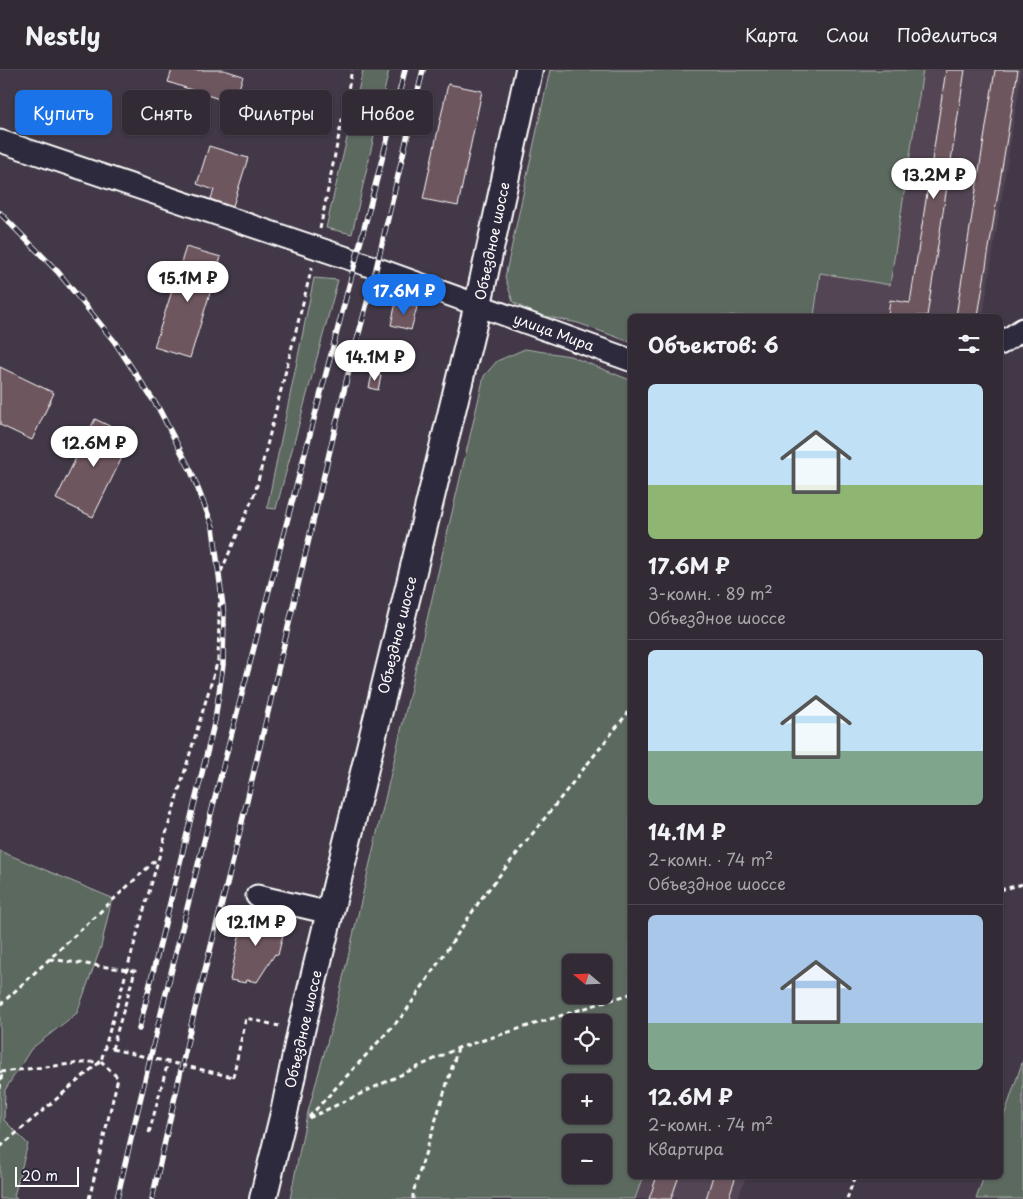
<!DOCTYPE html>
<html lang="ru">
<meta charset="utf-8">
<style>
:root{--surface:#322a35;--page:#3d3641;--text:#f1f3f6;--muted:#a8a7ad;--line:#4d4650;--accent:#1a73e8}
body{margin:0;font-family:"Playpen Sans",sans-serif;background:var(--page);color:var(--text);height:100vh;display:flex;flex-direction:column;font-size:19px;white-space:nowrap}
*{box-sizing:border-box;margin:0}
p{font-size:16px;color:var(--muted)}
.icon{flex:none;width:28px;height:28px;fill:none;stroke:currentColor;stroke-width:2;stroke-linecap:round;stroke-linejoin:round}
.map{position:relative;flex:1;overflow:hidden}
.panel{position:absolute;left:628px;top:244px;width:375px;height:865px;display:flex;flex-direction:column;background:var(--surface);border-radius:8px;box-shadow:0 1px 4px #0004,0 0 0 1px var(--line)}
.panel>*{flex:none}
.guide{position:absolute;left:15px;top:20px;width:475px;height:45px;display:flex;gap:10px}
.needle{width:32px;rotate:289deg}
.buttons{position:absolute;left:562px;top:884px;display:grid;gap:10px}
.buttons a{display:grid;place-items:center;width:50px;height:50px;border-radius:8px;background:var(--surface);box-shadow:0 1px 4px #0004,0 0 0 1px var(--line);font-size:25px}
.scale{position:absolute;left:15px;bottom:12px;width:64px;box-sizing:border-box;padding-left:5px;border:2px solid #fff;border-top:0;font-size:14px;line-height:18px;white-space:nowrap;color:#fff;-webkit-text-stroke:4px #2f2a3d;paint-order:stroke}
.price{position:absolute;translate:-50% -42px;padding:0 11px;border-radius:18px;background:#fff;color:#222;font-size:16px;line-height:32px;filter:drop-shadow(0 1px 2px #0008)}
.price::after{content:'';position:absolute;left:50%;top:30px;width:15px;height:11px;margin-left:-8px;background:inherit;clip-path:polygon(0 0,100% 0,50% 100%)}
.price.selected{background:var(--accent);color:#fff}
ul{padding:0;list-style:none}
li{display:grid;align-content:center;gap:10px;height:265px;padding:0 20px}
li+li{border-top:1px solid var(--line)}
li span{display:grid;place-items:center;height:155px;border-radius:8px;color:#555}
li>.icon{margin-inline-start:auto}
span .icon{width:90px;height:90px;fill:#fffc;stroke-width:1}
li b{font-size:21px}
h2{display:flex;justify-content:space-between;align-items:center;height:60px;padding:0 20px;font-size:21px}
.pill{padding:0 18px;border-radius:8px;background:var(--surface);box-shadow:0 1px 4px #0004,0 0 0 1px var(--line);font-size:18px;line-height:45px}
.pill.selected{background:var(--accent);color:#fff}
header{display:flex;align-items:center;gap:30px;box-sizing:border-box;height:70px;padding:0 25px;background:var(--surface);border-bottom:1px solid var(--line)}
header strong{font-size:24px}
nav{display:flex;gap:28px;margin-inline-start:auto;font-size:18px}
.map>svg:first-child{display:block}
.built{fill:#534552}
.green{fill:#5b695f;stroke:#adb4af;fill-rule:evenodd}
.building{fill:#6e575f;stroke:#fff}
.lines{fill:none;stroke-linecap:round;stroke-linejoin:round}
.minor-casing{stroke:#fff;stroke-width:25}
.major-casing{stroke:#fff;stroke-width:30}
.path{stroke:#fff;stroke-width:3;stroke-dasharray:5 4;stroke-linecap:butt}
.minor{stroke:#2f2a3d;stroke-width:21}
.major{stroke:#2f2a3d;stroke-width:26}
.rail-casing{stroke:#fff;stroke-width:5.5}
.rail{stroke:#2f2a3d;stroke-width:4;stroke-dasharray:11;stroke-linecap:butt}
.path-bridge{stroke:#fff;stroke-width:3;stroke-dasharray:5 4;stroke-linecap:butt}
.labels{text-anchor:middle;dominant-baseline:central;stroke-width:4.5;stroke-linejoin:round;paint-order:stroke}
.street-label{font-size:14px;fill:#fff;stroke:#2f2a3d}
</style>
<header>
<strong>Nestly</strong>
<nav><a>Карта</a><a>Слои</a><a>Поделиться</a></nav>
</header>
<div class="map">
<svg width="1023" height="1129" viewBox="0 0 1023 1129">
<rect width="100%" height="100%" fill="#423847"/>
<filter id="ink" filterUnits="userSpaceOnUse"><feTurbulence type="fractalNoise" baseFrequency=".02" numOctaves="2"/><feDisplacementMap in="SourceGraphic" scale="10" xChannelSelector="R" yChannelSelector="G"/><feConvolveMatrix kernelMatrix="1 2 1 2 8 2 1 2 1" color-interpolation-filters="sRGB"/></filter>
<g filter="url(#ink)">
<!-- built -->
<path class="built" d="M923 0H1022L983 246H814L820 203 890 214Z
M643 1106H746L738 1129H635Z"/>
<!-- green -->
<path class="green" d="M363 0H389L352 164 326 158Z
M550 0H923L890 215 820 203 814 246H630V272L578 253 535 244 513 232 505 207Z
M314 208 338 210 276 439 267 438Z
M525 279 570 286 630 310V1106H643L635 1129H290L306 1049 333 951 484 306 497 291ZM571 892H604V925H571ZM604 952V985H571V952ZM571 1012H604V1045H571ZM571 1072H604V1105H571Z
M0 781 112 828 101 877 77 943 31 979 5 1020 4 1050 28 1074 14 1126 17 1129H0Z
M1023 990V1129H976L984 1106H1000V1058Z"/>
<!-- building -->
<path class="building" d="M172 0H224L243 6 234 34 168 12Z
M946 0H965L927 246H888L890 230 910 233Z
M995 0H1018L978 246H956Z
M448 14 482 21 458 136 423 129Z
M209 76 248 88 232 139 210 131 214 120 197 114Z
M186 177 221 187 190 288 154 277Z
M396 232 417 237 411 260 391 255Z
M0 297 54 323 32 370 0 355Z
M372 304 381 306 378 320 369 318Z
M95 349 132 367 93 447 56 429Z
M244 843 286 852 278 885 275 884 257 912 247 910 246 913 230 910Z
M657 1106H679L671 1129H649Z
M713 1106H736L728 1129H706Z"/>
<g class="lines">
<defs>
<path id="minor" d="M0 71 356 191 630 290
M1000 274 1023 259
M257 826 330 843"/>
<path id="major" d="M263 1129 284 1043 301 961 478 234 529 0"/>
</defs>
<!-- minor casing -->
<use href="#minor" class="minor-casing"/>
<!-- major casing -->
<use href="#major" class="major-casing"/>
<!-- path -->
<path class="path" d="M320 159 352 0
M1000 820 1023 814
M50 889 135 901 112 979
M0 935 158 788
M0 1002 100 991
M233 1007 246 948 279 956
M0 1019 2 1002
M309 1047 404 944 481 829 630 640
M309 1048 458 978 630 924
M149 1063 168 992
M0 1077 101 991 159 787 218 590 220 504 255 423 312 197
M89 1129 118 1008 101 991
M413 1129V1123L458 978
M847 1129 855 1106"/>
<!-- minor -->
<use href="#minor" class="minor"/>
<!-- major -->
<use href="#major" class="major"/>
<defs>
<path id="rail" d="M0 143 58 202 114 271 159 339 191 401 213 457 224 545 223 595 215 650 139 959
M117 1129C204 750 309 376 405 0
M152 1129 192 951 233 790 347 308 376 199 423 0"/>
</defs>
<!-- rail casing -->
<use href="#rail" class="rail-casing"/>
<!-- rail -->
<use href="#rail" class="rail"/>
<!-- path-bridge -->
<path class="path-bridge" d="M112 979 233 1007"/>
</g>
</g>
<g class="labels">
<!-- street labels -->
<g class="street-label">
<text transform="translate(492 171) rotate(-78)">Объездное шоссе</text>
<text transform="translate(554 262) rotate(20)">улица Мира</text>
<text transform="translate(397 565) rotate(-76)">Объездное шоссе</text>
<text transform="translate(303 959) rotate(-77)">Объездное шоссе</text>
</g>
</g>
</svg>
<div class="buttons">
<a><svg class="needle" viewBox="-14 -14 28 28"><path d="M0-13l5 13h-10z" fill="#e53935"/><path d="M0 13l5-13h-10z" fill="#a8a7ad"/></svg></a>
<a><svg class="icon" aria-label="locate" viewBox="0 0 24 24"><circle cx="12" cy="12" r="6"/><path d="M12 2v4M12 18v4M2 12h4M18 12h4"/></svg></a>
<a>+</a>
<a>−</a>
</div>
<div class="scale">20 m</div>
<b class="price" style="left:934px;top:130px">13.2M ₽</b>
<b class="price" style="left:188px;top:233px">15.1M ₽</b>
<b class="price selected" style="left:404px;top:246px">17.6M ₽</b>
<b class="price" style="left:375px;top:312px">14.1M ₽</b>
<b class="price" style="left:94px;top:398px">12.6M ₽</b>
<b class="price" style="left:256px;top:877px">12.1M ₽</b>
<div class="guide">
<a class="pill selected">Купить</a>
<a class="pill">Снять</a>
<a class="pill">Фильтры</a>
<a class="pill">Новое</a>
</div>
<section class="panel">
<h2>Объектов: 6<svg class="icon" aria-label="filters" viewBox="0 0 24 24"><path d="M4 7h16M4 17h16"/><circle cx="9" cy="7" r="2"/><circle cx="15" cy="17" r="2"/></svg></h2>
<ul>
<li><span style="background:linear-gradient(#bfe0f5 65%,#8fb573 0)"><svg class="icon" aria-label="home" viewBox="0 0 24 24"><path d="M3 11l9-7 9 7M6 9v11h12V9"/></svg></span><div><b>17.6M ₽</b><p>3-комн. · 89 m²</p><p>Объездное шоссе</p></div></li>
<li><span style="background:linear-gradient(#bfe0f5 65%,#7fa58c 0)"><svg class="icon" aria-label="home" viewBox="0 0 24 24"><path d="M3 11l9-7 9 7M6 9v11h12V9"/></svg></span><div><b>14.1M ₽</b><p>2-комн. · 74 m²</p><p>Объездное шоссе</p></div></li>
<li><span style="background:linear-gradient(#a9c7e8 70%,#7fa58c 0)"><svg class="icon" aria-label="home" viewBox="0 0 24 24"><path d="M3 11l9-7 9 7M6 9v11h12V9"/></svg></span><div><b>12.6M ₽</b><p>2-комн. · 74 m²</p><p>Квартира</p></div></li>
</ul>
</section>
</div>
